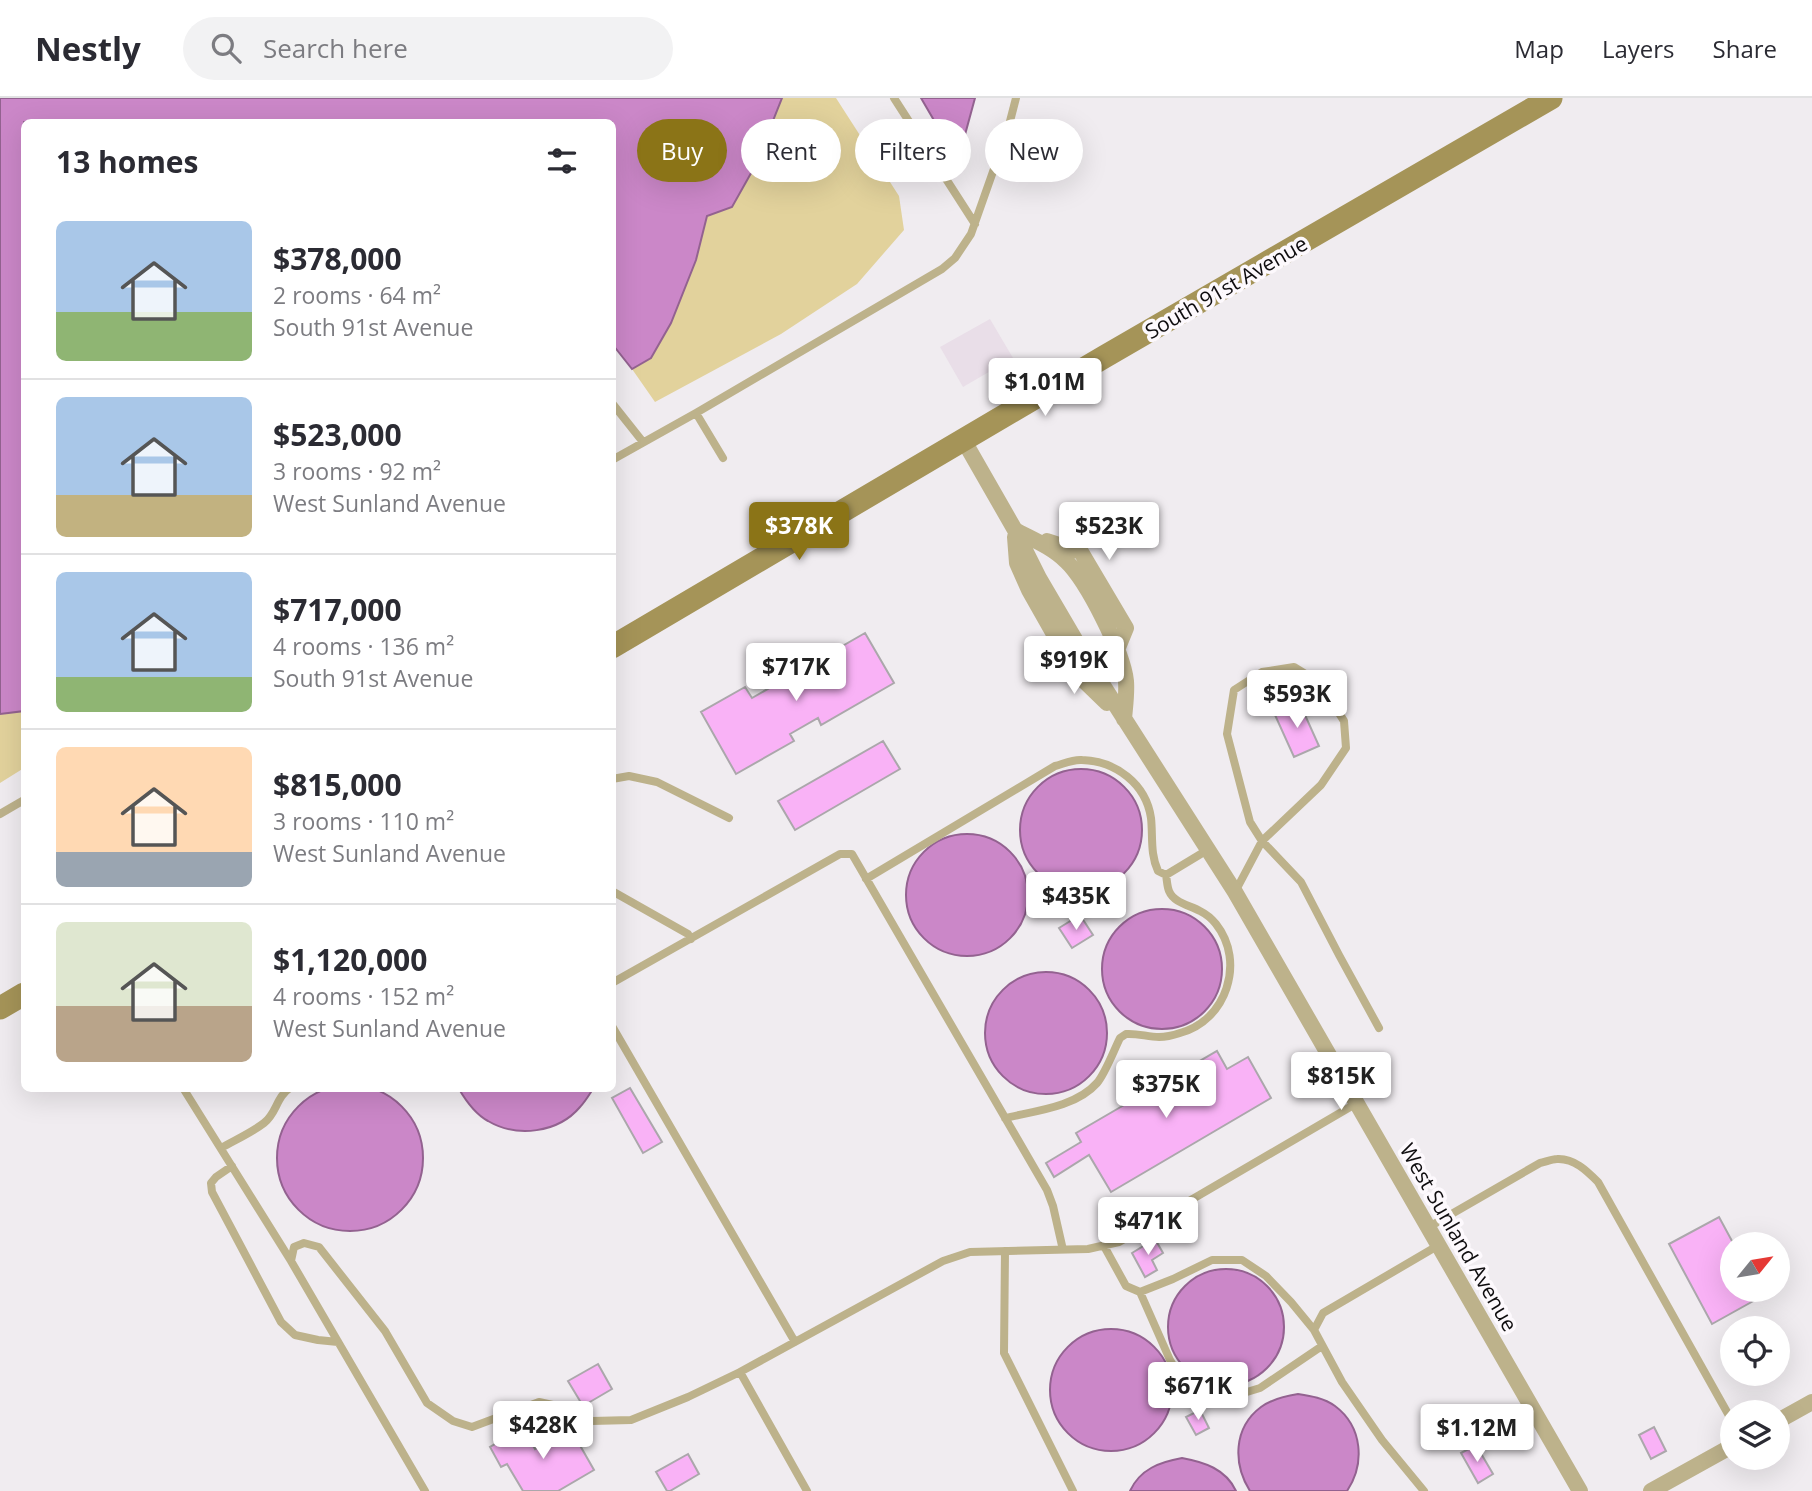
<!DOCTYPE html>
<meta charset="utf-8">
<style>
:root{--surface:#fff;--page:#f2f2f3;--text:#2b2b33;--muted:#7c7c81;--line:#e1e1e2;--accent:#8b7417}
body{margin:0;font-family:"Open Sans",sans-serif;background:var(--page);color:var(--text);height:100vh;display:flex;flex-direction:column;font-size:26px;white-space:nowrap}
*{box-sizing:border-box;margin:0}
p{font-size:23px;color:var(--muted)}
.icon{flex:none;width:38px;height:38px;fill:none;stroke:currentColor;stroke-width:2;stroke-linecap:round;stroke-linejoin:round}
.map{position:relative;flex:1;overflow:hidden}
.side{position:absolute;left:21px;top:21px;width:595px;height:973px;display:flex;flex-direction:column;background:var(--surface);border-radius:10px;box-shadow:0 7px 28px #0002}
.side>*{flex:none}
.hud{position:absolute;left:637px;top:21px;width:665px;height:63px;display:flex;gap:14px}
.needle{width:46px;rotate:60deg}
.controls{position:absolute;left:1720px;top:1134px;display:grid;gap:14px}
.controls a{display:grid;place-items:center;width:70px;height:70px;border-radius:50%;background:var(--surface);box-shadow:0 7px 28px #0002;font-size:35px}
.price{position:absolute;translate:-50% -60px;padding:0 16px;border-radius:7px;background:#fff;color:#222;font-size:23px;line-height:46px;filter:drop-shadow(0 2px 4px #0008)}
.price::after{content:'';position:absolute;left:50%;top:42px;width:21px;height:16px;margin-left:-10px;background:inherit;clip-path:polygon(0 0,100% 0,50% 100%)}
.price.active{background:var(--accent);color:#fff}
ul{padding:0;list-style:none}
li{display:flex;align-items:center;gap:21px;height:175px;padding:0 35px}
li+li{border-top:2px solid var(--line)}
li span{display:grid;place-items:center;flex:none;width:196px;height:140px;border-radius:10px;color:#555}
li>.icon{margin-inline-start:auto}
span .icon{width:84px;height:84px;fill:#fffc;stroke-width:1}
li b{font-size:30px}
h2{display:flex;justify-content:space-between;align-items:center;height:84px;padding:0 35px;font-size:30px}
.tag{padding:0 24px;border-radius:32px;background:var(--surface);box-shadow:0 7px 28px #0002;font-size:24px;line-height:63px}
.tag.active{background:var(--accent);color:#fff}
header{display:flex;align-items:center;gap:42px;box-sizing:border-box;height:98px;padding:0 35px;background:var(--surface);border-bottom:2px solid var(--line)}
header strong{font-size:33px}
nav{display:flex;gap:38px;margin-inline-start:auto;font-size:24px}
.search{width:490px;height:63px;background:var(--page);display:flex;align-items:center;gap:18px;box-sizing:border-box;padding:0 24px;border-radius:38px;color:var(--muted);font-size:26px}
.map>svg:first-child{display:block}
.built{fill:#e9dee8}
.green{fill:#e2d29c}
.water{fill:#cb87c8;stroke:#936290;stroke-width:2}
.building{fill:#f9b2f6;stroke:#aba7ab;stroke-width:2}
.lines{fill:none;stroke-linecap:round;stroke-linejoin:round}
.service{stroke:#bdb28b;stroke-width:8}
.minor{stroke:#bdb28b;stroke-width:16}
.secondary{stroke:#a59458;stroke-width:23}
.labels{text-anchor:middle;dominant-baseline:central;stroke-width:7;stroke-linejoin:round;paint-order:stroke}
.street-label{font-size:21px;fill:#0f0d0f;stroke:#fdf9fd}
</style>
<header>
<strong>Nestly</strong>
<div class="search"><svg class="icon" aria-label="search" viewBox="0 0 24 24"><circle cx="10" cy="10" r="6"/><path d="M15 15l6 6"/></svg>Search here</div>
<nav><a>Map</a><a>Layers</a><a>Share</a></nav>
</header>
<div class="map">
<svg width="1812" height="1393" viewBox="0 0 1812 1393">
<rect width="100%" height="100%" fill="#f0ecf0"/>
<!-- built -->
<path class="built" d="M990 221 1013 260 963 289 940 249Z"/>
<!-- green -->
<path class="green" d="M782 0H836L899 98 904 132 857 186 781 236 655 304 632 271 651 260 671 225 696 162 707 117 755 68Z
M24 613V670L0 685V616Z"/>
<!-- water -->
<path class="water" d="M0 0H782L755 68 732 109 707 118 696 162 671 225 651 260 632 271 613 247 612 24H24V613L0 616Z
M921 0H975L963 44 935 24Z
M1020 732a61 61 0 1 1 122 0a61 61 0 1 1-122 0Z
M906 797a61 61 0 1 1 122 0a61 61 0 1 1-122 0Z
M1102 871a60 60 0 1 1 120 0a60 60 0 1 1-120 0Z
M985 935a61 61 0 1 1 122 0a61 61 0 1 1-122 0Z
M277 1060a73 73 0 1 1 146 0a73 73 0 1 1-146 0Z
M459 991H593C589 997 585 1004 580 1009 558 1035 517 1040 488 1023 475 1016 466 1003 459 991Z
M1168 1229a58 58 0 1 1 116 0a58 58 0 1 1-116 0Z
M1050 1292a61 61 0 1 1 122 0a61 61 0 1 1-122 0Z
M1298 1296C1311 1298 1324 1300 1335 1308 1363 1329 1365 1366 1347 1393H1250C1233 1366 1233 1330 1261 1309 1272 1301 1285 1298 1298 1296Z
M1182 1360C1204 1364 1226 1371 1236 1393H1130C1140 1371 1160 1364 1182 1360Z"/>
<!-- building -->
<path class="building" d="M865 535 894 585 821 627 818 620 790 636 794 643 736 676 701 614 745 589 752 600Z
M1300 606 1319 648 1294 659 1275 617Z
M883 643 900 671 795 732 778 703Z
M1080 817 1093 837 1072 850 1059 830Z
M1217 953 1227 971 1248 959 1271 1000 1111 1094 1089 1057 1054 1079 1046 1065 1081 1044 1076 1035Z
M630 990 662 1044 643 1055 612 1000Z
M1719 1119 1732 1143V1192H1773L1712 1226 1669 1146Z
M1155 1141 1163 1155 1152 1162 1157 1172 1145 1179 1132 1155Z
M598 1266 612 1291 583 1308 568 1283Z
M1200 1312 1209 1330 1196 1337 1186 1319Z
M1654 1329 1666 1353 1651 1361 1639 1337Z
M523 1330 535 1351 570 1330 594 1372 558 1393H523L507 1366 501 1369 490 1349Z
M1476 1347 1493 1376 1478 1385 1461 1355Z
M688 1356 699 1376 670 1393H667L656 1374Z"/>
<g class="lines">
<!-- service -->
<path class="service" d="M894 0 975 126
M612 305 643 344
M696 315 723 360
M612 362 696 315 942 171 955 160 971 136 1008 31 1016 0
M612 681 629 678 657 684 729 720
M0 716 24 702
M866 781 1055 668C1063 666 1073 661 1082 662 1116 663 1146 686 1151 720 1153 738 1150 756 1158 773L1166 777 1209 751
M612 793 688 836 691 841
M1235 794 1262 743 1321 687 1346 650 1344 623 1320 585 1294 569 1262 574 1234 592 1227 636 1250 724 1262 743 1301 784 1339 857 1379 930
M612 885 840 756H852L1047 1092 1053 1108 1063 1152
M612 928 795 1244
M183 990 291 1163
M1005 1020C1035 1013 1076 1009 1097 985 1105 976 1114 952 1120 940L1126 936C1137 935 1148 939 1159 939 1165 939 1174 937 1180 935 1226 923 1246 864 1216 826 1212 821 1206 816 1200 813 1189 807 1174 805 1169 793 1167 788 1167 782 1166 777
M221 1050C235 1042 251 1035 264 1025 277 1015 276 999 290 990
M232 1068 216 1079 211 1085 212 1094 281 1224 295 1237 318 1242 338 1244
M1429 1129 1540 1065C1545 1064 1552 1061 1557 1061 1574 1060 1587 1073 1598 1084L1732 1323
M1104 1148 1126 1188 1140 1194 1173 1181 1212 1162H1242L1266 1178 1291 1204 1314 1232
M1005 1153 1004 1255 1073 1393
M1140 1194 1170 1262 1188 1292 1207 1299 1237 1297 1260 1290 1322 1248
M740 1274 807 1393
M425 1393 291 1163 294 1149 304 1145 319 1149 385 1233 427 1305 453 1323 472 1329 539 1304 571 1311 592 1323 631 1322 688 1299 740 1274 943 1163 970 1154 1088 1151 1119 1144 1357 1005
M1424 1393 1382 1342 1342 1284 1314 1232 1323 1215 1439 1147"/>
<!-- minor -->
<path class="minor" d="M964 343 1015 432 1039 480 1090 567 1235 794 1580 1393
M1015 432C1032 441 1052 449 1066 463 1087 483 1123 554 1126 583 1127 596 1125 609 1124 621
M1015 439 1017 465 1029 492 1076 575 1107 605
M1047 443 1081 454 1126 530 1117 552
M1778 1323 1812 1304
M1651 1393 1732 1348"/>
<!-- secondary -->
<path class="secondary" d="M612 549 1104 259 1551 0
M0 910 24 896"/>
</g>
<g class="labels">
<!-- street labels -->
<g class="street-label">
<text transform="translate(1226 189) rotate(-30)">South 91st Avenue</text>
<text transform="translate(1459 1139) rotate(60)">West Sunland Avenue</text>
</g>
</g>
</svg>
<div class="controls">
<a><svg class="needle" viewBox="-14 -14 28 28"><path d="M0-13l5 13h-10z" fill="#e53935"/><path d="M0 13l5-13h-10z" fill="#7c7c81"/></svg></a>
<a><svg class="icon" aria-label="locate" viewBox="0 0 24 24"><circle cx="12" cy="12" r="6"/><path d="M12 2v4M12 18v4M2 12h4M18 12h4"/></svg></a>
<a><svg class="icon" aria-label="layers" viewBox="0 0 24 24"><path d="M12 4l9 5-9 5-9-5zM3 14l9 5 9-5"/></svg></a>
</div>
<b class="price" style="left:1045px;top:320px">$1.01M</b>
<b class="price active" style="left:799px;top:464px">$378K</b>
<b class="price" style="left:1109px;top:464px">$523K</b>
<b class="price" style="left:1074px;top:598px">$919K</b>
<b class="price" style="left:796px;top:605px">$717K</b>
<b class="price" style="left:1297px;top:632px">$593K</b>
<b class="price" style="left:1076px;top:834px">$435K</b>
<b class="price" style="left:1341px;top:1014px">$815K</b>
<b class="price" style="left:1166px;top:1022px">$375K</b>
<b class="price" style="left:1148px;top:1159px">$471K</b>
<b class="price" style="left:1198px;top:1324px">$671K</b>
<b class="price" style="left:543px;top:1363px">$428K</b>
<b class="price" style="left:1477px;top:1366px">$1.12M</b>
<div class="hud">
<a class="tag active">Buy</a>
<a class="tag">Rent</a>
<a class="tag">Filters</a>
<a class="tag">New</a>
</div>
<section class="side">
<h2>13 homes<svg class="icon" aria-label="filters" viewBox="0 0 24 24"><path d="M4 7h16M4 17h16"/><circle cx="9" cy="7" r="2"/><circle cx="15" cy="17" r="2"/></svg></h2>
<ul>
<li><span style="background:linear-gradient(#a9c7e8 65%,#8fb573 0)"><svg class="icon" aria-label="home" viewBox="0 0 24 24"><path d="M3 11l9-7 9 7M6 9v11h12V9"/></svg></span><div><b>$378,000</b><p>2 rooms · 64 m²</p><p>South 91st Avenue</p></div></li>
<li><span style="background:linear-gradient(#a9c7e8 70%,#c2b280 0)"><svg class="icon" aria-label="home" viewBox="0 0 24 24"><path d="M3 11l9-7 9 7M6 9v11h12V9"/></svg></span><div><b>$523,000</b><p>3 rooms · 92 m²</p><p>West Sunland Avenue</p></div></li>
<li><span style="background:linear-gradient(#a9c7e8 75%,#8fb573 0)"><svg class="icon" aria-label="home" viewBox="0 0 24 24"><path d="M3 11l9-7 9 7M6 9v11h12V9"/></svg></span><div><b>$717,000</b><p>4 rooms · 136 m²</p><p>South 91st Avenue</p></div></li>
<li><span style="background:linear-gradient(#ffd9b3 75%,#9aa5b1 0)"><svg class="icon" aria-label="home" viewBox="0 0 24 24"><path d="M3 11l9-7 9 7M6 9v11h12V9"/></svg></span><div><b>$815,000</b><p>3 rooms · 110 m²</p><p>West Sunland Avenue</p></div></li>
<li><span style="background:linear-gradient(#dfe7d0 60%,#b9a48a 0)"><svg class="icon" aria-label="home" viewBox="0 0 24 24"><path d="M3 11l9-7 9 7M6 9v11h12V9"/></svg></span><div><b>$1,120,000</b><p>4 rooms · 152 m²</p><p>West Sunland Avenue</p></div></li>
</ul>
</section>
</div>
